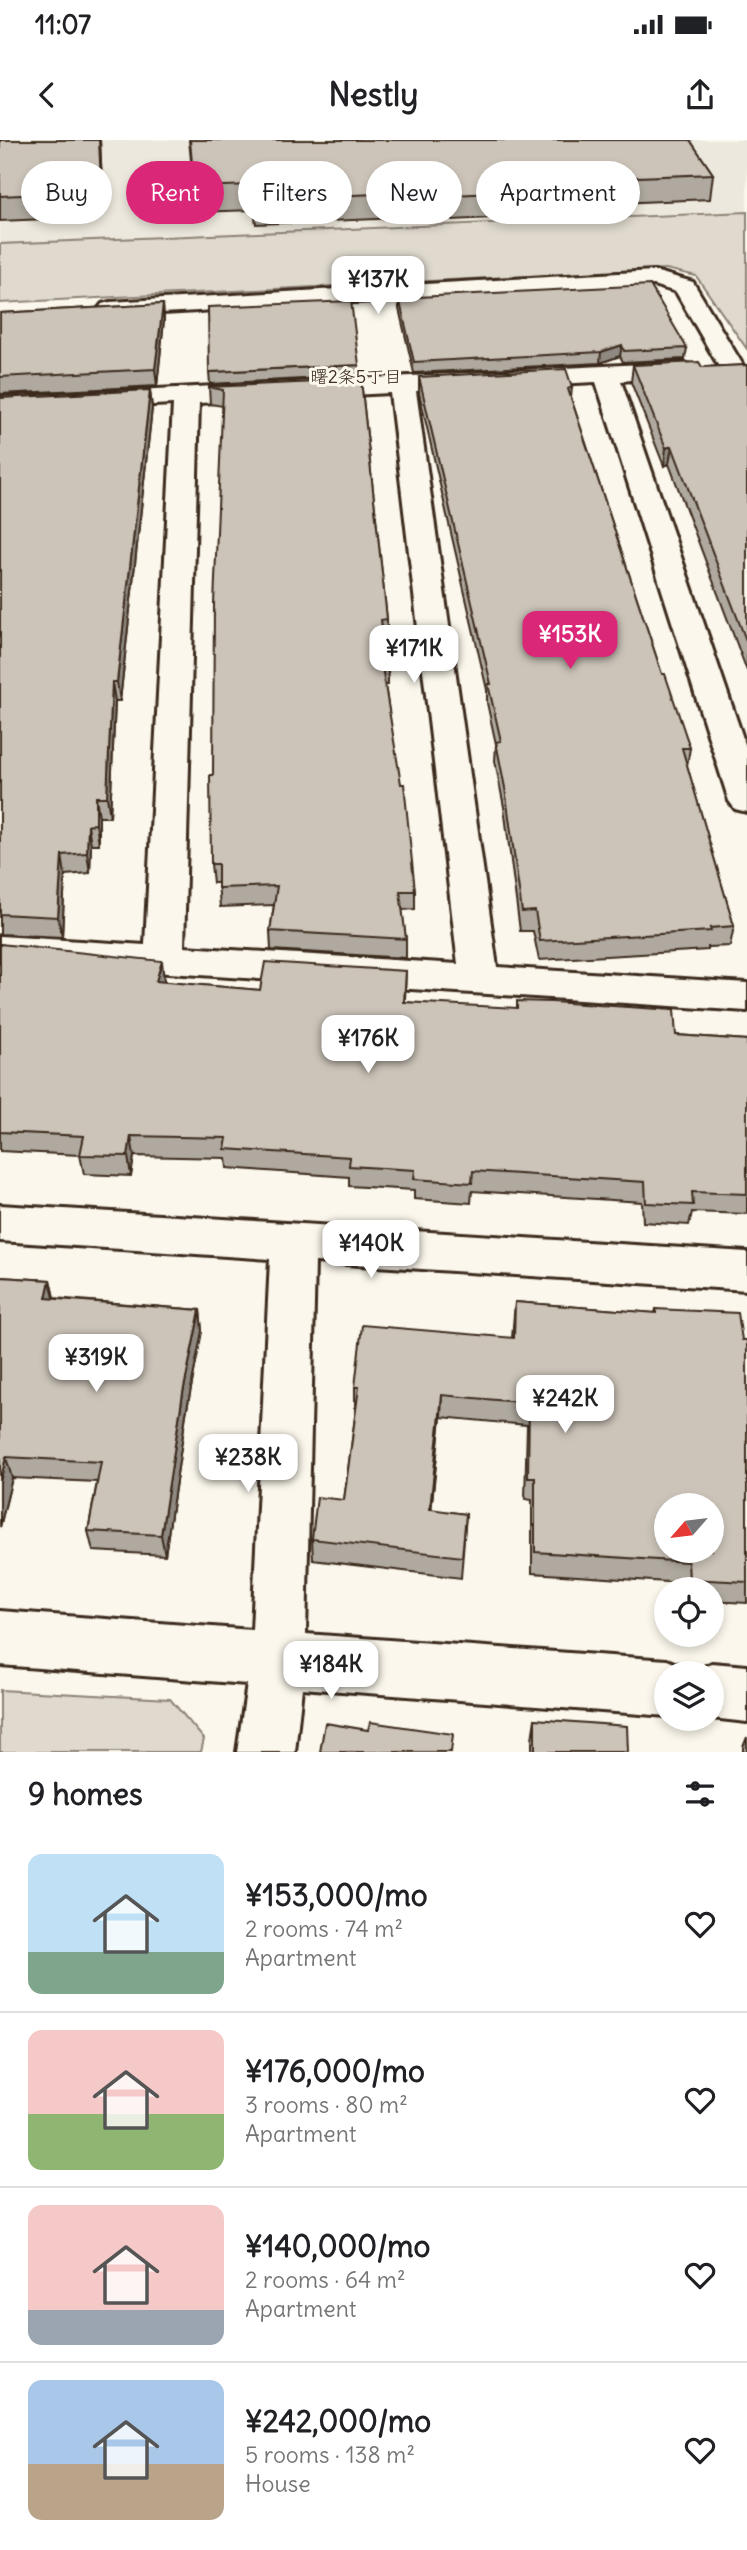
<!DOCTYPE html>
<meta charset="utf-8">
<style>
:root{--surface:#fff;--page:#f6f6f6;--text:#202124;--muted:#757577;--line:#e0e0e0;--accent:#db2777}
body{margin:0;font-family:Delius,"Klee One",sans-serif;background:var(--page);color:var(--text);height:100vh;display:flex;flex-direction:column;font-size:26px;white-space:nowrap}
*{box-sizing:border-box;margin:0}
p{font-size:23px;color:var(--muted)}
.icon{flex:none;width:38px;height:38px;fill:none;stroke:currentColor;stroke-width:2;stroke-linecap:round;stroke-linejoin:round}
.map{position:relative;height:1612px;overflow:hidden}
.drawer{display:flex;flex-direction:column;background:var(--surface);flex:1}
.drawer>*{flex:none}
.top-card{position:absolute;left:21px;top:21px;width:705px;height:63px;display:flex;gap:14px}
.needle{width:46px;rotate:242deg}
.buttons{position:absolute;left:654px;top:1353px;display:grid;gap:14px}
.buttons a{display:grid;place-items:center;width:70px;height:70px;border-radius:50%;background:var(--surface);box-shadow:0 4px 10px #0003;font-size:35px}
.price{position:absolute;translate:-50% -60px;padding:0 16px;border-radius:14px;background:#fff;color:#222;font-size:23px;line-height:46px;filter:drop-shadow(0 2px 4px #0008)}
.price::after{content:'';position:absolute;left:50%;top:42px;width:21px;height:16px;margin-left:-10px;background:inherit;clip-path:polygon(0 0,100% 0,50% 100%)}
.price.selected{background:var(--accent);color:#fff}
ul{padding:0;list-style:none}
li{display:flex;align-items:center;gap:21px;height:175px;padding:0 28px}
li+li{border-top:2px solid var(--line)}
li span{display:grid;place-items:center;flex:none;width:196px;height:140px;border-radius:14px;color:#555}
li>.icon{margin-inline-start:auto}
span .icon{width:84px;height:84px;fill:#fffc;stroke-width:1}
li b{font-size:30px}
h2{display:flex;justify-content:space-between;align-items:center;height:84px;padding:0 28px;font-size:30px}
.tag{padding:0 24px;border-radius:32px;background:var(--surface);box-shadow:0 4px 10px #0003;font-size:24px;line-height:63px}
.tag.selected{background:var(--accent);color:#fff}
.status{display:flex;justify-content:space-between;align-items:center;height:49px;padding:0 35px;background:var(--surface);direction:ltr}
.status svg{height:19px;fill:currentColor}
header{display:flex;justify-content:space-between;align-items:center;height:91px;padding:0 28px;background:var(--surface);font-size:32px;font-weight:700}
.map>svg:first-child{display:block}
.built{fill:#ede8dd}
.green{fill:#dfd9ce;stroke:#8d8276;stroke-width:2}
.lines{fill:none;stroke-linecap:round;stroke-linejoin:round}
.minor-casing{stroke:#3b2a1e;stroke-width:6}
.minor{fill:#fbf7ec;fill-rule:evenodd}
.wall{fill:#afa99f;stroke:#3b2a1e;stroke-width:2}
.shaded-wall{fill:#8f8982;stroke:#3b2a1e;stroke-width:2}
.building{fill:#ccc4b9;stroke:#3b2a1e;stroke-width:2;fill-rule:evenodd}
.labels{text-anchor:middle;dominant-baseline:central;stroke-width:6;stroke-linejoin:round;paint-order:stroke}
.far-neighbourhood-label{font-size:18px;fill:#3b2a1e;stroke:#fbf7ec}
</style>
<div class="status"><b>11:07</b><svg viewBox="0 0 49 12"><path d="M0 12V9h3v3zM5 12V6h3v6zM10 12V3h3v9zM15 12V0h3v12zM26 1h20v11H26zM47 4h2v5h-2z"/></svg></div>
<header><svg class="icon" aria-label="back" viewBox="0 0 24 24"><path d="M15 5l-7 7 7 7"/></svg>Nestly<svg class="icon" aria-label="share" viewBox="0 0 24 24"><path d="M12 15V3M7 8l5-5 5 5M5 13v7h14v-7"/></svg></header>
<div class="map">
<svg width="747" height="1612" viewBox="0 0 747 1612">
<rect width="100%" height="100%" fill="#fbf7ec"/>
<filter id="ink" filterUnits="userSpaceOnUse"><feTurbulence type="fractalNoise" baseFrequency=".0143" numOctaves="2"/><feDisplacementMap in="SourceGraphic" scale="14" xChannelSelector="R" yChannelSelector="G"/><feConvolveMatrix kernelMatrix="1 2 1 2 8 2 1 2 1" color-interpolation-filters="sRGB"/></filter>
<g filter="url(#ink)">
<!-- built -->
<path class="built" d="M0 0H747V72L0 104Z"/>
<!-- green -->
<path class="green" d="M747 72V209L696 136 666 129 0 163V104Z
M0 1550 170 1559 204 1599 201 1612H0Z"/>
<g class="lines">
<defs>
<path id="minor" d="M654 131 693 142 744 227 740 232 731 235 722 232 676 152 653 145 110 176 102 174 98 169 102 164 110 162Z
M682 222 691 225 695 230 691 235 621 241 747 610V672L735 669 729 661 596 242 416 251 497 827 747 843V871L0 822V796L145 805 173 264 0 273V257ZM390 253 458 824 184 807 199 263Z
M0 1065 747 1112V1150L315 1122 306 1494 667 1520 687 1528 689 1533H667V1576L302 1548 295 1612H237L247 1544 0 1525V1471L252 1490 270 1119 0 1101Z
M712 1523 747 1526V1582L711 1578 712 1533H692Z"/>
</defs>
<!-- minor casing -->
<use href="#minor" class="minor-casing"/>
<!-- minor -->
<use href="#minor" class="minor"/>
</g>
<!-- wall -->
<path class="wall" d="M0 0H100L103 69 48 72 47 79 0 81Z
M189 0H690L713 34 710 59 617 63 616 72 452 80 450 76 256 84 254 70 196 72Z
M399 158 687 208 685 219 623 222 620 216 600 223 414 233 399 169Z
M163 164 164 180 157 246 0 254V173Z
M359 225V236L210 244 209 232Z
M633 225 702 227 747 225V531L669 324 664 326 631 242Z
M419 237 572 247 571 258 662 534 690 608 687 626 734 786 730 806 708 807V810L539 820 533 791H520L504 667 495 621 496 604 487 563V550L419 253Z
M361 240 387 479V497L384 498 388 527V545H385L415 751V769L402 770 406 799V818L271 810 270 791 274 765 220 767 218 743H213L211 724 223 266 210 264 209 247Z
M150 250 152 268 120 561H115L110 677H99V704H91L90 733 65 735 62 797 0 794V258Z
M0 804 164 841V842L260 850 406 831 405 862 676 895 747 900V1074L692 1072 689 1085 643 1082 642 1062 472 1051 471 1063 414 1059V1050L349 1046V1037L227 1028 226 1018 134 1016 131 1036 84 1034 80 1015 0 1011Z
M0 1137 50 1140 54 1158 200 1170 202 1191 186 1274 165 1415 93 1411 88 1391 97 1342 12 1338 0 1387Z
M515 1162 655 1173 656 1169 742 1200H747V1463L712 1461V1449H682V1443L532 1433V1360L525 1359 527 1285 441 1277 431 1370 466 1374 461 1438 313 1420 312 1399 344 1360 356 1269H355V1247L512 1198Z
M535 1579 628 1612H532V1599Z
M747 1597V1612H743V1607Z"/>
<!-- shaded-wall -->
<path class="shaded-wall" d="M99 0H100L103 69 101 44Z
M44 47 48 72 47 79 44 54Z
M163 164 164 180 157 246 155 229Z
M622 205 620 216 600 223 601 212Z
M150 250 152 268 120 561 117 542Z
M672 306 669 324 664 326 666 308Z
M112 542 115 561 110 677 107 657Z
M96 657 99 677V704L96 684Z
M88 685 91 704 90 733 87 713Z
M62 715 65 735 62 797 58 777Z
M162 821 164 841 158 861 156 841Z
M131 996 134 1016 131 1036 128 1016Z
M50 1140 55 1162 46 1158Z
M200 1170 202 1191 186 1274 165 1415 161 1395 183 1253Z
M442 1255 441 1277 429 1391 430 1369Z
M6 1317 12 1338 0 1387V1342Z"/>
<!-- building -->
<path class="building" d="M0 0H99L101 44 44 47V54L0 56Z
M190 0H690L713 34 613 38 618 47 453 55 451 51 255 59 253 45 194 47Z
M650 145 687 208 624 211 622 205 601 212 414 222 399 158Z
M351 161 359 225 209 232 208 167Z
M163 164 155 229 0 237V173Z
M699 222 702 227 747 225V503L672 306 666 308 633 225Z
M566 229 572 247 568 249 662 534H665L690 608H682L734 786 710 788 711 791 540 801 535 771 522 772 505 648 496 602 501 601 488 544H491L419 237Z
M361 240 387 479 381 480 388 527H382L401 644H404L415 751H400L406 799 270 791 277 746 218 748V724H211L210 635H213L214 463 223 250 209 247Z
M150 250 117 542H112L107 657H96V684L88 685 87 713 62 715 58 777 0 774V258Z
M0 804 162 821 156 841 260 850 265 822 406 831 404 862 517 868V861L552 862 674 870 676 895 747 900V1054L692 1052 693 1065 646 1063 645 1042 473 1031 472 1043 414 1039 415 1030 349 1026 350 1017 225 1009 227 998 131 996 128 1016 80 1015 84 996 0 992Z
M0 1137 50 1140 46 1158 200 1170 183 1253 161 1395 88 1391 101 1322 6 1317 0 1342Z
M515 1162 656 1173V1169L738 1173 742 1200H747V1442L689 1439 688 1422 535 1412V1338H528L529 1263 442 1255 430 1369 466 1374 462 1417 312 1399 317 1357 344 1360 359 1247H355L362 1185 514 1198ZM667 1365H712V1410H667Z
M535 1579 627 1586 628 1612H535Z
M370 1582 453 1594 451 1612H320L325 1583 368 1590Z"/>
</g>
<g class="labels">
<!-- far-neighbourhood labels -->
<g class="far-neighbourhood-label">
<text x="356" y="236">曙2条5丁目</text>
</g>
</g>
</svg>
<div class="buttons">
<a><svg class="needle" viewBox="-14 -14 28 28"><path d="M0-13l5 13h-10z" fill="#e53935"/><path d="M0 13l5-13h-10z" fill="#757577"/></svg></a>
<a><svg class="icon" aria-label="locate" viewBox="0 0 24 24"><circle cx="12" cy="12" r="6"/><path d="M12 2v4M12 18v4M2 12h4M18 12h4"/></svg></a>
<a><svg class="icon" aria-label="layers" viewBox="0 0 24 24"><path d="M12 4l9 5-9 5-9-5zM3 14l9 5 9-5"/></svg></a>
</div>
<b class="price" style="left:378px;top:176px">¥137K</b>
<b class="price selected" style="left:570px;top:531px">¥153K</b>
<b class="price" style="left:414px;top:545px">¥171K</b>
<b class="price" style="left:368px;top:935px">¥176K</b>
<b class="price" style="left:371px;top:1140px">¥140K</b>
<b class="price" style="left:96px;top:1254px">¥319K</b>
<b class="price" style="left:565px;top:1295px">¥242K</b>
<b class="price" style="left:248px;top:1354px">¥238K</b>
<b class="price" style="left:331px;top:1561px">¥184K</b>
<div class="top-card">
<a class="tag">Buy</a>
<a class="tag selected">Rent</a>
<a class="tag">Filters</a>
<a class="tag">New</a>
<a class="tag">Apartment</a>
</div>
</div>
<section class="drawer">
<h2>9 homes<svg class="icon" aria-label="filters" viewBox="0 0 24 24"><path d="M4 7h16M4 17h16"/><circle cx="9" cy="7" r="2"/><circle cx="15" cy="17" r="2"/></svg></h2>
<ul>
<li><span style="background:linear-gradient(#bfe0f5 70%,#7fa58c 0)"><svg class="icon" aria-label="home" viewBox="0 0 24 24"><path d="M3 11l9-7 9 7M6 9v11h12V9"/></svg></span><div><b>¥153,000/mo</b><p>2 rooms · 74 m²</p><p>Apartment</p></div><svg class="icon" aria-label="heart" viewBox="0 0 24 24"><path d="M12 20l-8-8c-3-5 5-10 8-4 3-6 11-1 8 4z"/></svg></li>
<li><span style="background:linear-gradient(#f6c9c9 60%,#8fb573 0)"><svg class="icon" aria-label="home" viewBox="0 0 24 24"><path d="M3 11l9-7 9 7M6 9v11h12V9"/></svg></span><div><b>¥176,000/mo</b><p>3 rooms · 80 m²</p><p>Apartment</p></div><svg class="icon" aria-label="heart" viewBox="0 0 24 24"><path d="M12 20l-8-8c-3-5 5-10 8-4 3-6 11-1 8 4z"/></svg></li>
<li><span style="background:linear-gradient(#f6c9c9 75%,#9aa5b1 0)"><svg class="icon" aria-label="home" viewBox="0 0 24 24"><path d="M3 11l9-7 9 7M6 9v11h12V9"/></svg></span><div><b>¥140,000/mo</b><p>2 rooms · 64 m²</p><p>Apartment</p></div><svg class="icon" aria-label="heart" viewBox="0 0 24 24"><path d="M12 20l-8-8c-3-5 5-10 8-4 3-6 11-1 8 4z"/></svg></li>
<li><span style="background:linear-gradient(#a9c7e8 60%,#b9a48a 0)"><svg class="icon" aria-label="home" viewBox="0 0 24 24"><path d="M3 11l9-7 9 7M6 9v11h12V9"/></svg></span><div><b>¥242,000/mo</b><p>5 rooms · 138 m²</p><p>House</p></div><svg class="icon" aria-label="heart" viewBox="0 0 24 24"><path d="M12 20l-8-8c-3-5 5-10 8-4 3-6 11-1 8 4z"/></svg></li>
</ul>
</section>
